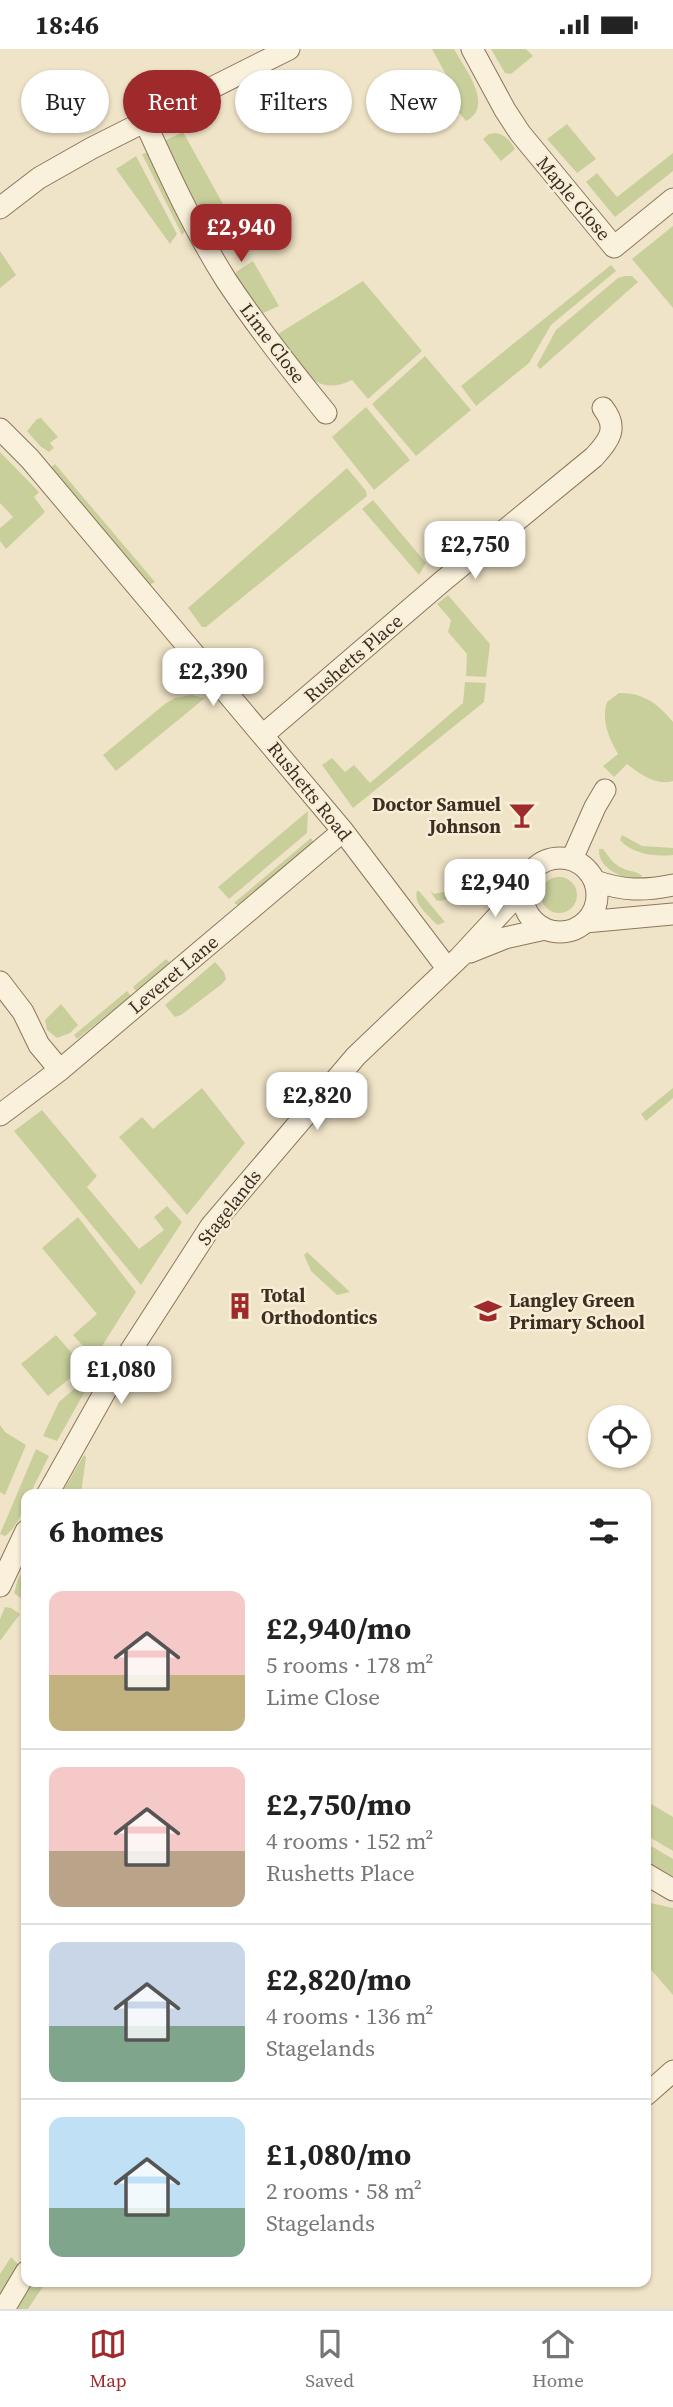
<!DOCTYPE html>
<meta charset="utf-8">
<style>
:root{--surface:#fff;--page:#f2f2f2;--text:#222;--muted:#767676;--line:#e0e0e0;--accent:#9e2a2b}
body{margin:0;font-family:"Source Serif 4",serif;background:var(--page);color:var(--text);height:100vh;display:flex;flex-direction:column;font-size:26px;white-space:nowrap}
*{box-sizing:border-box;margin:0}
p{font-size:23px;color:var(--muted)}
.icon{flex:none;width:38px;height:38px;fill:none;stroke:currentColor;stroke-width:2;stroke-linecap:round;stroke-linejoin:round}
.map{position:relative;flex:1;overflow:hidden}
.details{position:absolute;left:21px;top:1440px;width:630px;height:798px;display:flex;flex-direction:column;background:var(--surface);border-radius:14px;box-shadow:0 2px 5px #0004}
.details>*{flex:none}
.guide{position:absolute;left:21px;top:21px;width:632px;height:63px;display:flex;gap:14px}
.fabs{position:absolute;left:588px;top:1356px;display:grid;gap:14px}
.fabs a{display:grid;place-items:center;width:63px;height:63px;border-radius:50%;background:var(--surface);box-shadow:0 2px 5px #0004;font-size:35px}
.price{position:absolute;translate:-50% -60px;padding:0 16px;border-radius:14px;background:#fff;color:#222;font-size:23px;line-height:46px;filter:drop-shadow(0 2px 4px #0008)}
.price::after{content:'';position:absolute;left:50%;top:42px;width:21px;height:16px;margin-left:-10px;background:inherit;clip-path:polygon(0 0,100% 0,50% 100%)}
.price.active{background:var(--accent);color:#fff}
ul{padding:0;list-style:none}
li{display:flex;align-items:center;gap:21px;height:175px;padding:0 28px}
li+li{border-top:2px solid var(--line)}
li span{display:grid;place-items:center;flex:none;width:196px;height:140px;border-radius:14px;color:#555}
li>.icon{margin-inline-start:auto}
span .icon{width:84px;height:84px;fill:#fffc;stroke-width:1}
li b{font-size:30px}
h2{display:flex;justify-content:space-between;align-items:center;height:84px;padding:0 28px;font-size:30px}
.chip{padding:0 24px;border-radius:32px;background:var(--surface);box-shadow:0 2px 5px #0004;font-size:24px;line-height:63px}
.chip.active{background:var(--accent);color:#fff}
.status{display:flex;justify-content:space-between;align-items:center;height:49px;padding:0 35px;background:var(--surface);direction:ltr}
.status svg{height:19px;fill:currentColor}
.tabs{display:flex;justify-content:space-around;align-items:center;height:98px;border-top:2px solid var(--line);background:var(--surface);font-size:19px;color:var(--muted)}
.tabs a{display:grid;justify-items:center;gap:4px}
.tabs .active{color:var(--accent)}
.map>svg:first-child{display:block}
.green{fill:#c9cf9b}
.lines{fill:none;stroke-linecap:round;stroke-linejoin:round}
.minor-casing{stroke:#8d765c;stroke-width:23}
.minor{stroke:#faf1dc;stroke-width:21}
.labels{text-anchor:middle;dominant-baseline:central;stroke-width:5;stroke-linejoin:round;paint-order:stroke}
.street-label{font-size:19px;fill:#3d2e20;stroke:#f7eed8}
.poi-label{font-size:19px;font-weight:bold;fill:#3d2e20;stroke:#f7eed8;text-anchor:start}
</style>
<div class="status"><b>18:46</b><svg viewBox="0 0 49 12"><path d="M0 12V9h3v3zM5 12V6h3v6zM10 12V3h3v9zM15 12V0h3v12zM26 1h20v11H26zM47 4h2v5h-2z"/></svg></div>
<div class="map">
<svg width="673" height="2260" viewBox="0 0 673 2260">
<rect width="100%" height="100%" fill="#f0e4c8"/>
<!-- green -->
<path class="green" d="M432 0H454C465 20 495 57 466 72L450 53 457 46Z
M491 0H526L533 7 511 25 505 24Z
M268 21 276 28 241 45 238 35Z
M215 47 218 57 165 84 166 74 170 69Z
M567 75 596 110 577 124 547 90Z
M183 83 223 155 205 163 198 158 166 96V91Z
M496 84C506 86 510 92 515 100L501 112 483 90 489 85Z
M146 104 150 106 188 179 182 186 142 105Z
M673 104V122L615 168 586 133 597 124 617 148Z
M136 107 177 185 170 195 116 120Z
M673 177V259L632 210Z
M0 202 16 226 0 239Z
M253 212 279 257 261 265 236 228V223Z
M611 216 616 222 551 276 529 314 476 357 461 337Z
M625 227H632L638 233 540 320 537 316 556 281 618 229Z
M363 232 422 302 368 350 352 331C312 351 298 313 278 285Z
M425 307 471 361 416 407 372 355Z
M366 358 410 411 374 441 332 388Z
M41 369 58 388 50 394 54 399 49 403 40 397 27 382 37 370Z
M0 403 39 443 34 448 45 463 6 500 0 492V479L13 468 0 454Z
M55 415 155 533 148 537 49 420Z
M347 419 366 442 367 447 206 578H202L188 559Z
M373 451 426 514 419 526 362 460Z
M448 546 490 595 486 628 466 627 467 605 448 583 451 571 437 555Z
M465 633 486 634 484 653 353 759 322 716 332 709 345 723 354 716 370 734 463 654Z
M619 644C642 643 659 655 673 673V732C656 737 640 725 627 715L614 728 603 717 618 705C609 689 601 672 607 653Z
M192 646 205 649 116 722 103 706 166 654 175 649Z
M308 762 307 784 229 850 218 838Z
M622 786 642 797 673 799V806C655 808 632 805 620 791Z
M311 789 314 794 240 857 234 854Z
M599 800H603C608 806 612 814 620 818 628 823 636 821 642 827L639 831C622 829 598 820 599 800Z
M541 846a18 18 0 1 1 36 0a18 18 0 1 1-36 0Z
M483 830 486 836 481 842 440 852 436 851 430 842 434 845 476 836Z
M417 842H419L445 873 438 876 435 874C427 865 413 855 417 842Z
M166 910 170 914 137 943 133 938Z
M215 913 224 923 226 930 222 935 181 966 175 968 165 956Z
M127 942 131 947 77 990 74 986Z
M61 955 78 976 70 984 57 989 47 981 45 971Z
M202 1039 245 1094 187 1166 119 1088 142 1068 153 1080Z
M673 1039V1049L646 1072 641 1065Z
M42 1061 97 1127 87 1138 139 1200 164 1181 154 1168 167 1157 182 1173 141 1236 14 1082Z
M78 1168 136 1243 99 1302 91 1306 73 1286 97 1265 42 1199Z
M307 1203 350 1243 337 1246 311 1222 304 1206Z
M56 1286 84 1318 48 1347 21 1315Z
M88 1328H93L57 1392 43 1387 59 1353Z
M0 1376 5 1383 26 1396 5 1446 0 1443Z
M36 1400 49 1407 30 1445 26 1446C26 1458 16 1480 5 1487L0 1485Z
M84 1406 86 1408 81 1445H61Z
M26 1517V1553L14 1544 18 1530Z
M5 1558 11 1559 20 1565 0 1592V1570Z
M646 1752 673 1768V1802L646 1786Z
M646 1794 673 1810V1831L646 1815Z
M646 1853 673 1859V1946L646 1915Z
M11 2208 20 2217 2 2244H0V2225Z
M31 2233H46L28 2260H14Z"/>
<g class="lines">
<defs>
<path id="minor" d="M472 0 505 61 520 84 614 198 673 150
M145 73C169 126 195 182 226 231 257 278 291 321 326 364
M0 159 39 129 92 99 289 0
M0 380 30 410 343 782 447 919
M263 686 444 531 594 408C609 392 619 379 603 359
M523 846a37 37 0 1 1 74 0a37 37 0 1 1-74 0Z
M572 810 595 758 605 741
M595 832C624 842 643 842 673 836
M585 873 673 865
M470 903 505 889 545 880
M0 933 23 963 39 996 60 1021
M0 1066 60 1021 343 782
M47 1446 111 1332 211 1177 356 1007 460 908 523 840
M0 1537 26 1482
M646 1825 673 1841
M646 2046 673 2022
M4 2260 26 2223"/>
</defs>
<!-- minor casing -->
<use href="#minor" class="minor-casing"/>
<!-- minor -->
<use href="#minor" class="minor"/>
</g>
<!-- icons -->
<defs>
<symbol id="bar-bare" viewBox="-9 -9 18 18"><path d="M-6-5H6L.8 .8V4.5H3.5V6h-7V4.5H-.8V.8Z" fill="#9e2a2b" stroke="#f7eed8" stroke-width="2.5" paint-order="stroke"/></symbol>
<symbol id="building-bare" viewBox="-9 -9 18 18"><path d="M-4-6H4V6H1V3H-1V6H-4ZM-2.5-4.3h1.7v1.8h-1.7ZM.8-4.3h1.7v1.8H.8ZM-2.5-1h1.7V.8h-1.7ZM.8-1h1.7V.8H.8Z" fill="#9e2a2b" stroke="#f7eed8" stroke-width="2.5" paint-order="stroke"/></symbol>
<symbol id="school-bare" viewBox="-9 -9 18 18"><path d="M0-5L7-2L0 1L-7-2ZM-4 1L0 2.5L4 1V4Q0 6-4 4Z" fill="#9e2a2b" stroke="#f7eed8" stroke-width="2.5" paint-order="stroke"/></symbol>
</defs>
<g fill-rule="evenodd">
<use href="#bar-bare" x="503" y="747" width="38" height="38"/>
<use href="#building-bare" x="221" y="1238" width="38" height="38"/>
<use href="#school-bare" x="469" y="1243" width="38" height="38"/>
</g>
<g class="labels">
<!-- street labels -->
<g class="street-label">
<text transform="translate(574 149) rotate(50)">Maple Close</text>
<text transform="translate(273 294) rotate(53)">Lime Close</text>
<text transform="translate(353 609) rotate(-41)">Rushetts Place</text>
<text transform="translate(310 742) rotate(51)">Rushetts Road</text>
<text transform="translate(173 925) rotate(-40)">Leveret Lane</text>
<text transform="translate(229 1158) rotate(-52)">Stagelands</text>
</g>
<!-- poi labels -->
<g class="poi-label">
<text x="501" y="755" text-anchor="end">Doctor Samuel<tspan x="501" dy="22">Johnson</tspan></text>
<text x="261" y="1246">Total<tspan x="261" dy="22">Orthodontics</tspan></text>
<text x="509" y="1251">Langley Green<tspan x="509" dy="22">Primary School</tspan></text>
</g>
</g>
</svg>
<div class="fabs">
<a><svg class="icon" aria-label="locate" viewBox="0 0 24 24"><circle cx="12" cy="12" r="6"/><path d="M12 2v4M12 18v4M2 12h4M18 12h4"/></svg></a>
</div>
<b class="price active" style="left:241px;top:215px">£2,940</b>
<b class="price" style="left:475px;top:532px">£2,750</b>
<b class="price" style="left:213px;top:659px">£2,390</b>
<b class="price" style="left:495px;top:870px">£2,940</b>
<b class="price" style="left:317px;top:1083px">£2,820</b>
<b class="price" style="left:121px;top:1357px">£1,080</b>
<div class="guide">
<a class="chip">Buy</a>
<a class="chip active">Rent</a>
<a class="chip">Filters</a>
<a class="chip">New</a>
</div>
<section class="details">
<h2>6 homes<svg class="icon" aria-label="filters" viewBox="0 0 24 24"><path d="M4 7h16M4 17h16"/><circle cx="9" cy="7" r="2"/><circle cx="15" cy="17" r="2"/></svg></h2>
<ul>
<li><span style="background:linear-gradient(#f6c9c9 60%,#c2b280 0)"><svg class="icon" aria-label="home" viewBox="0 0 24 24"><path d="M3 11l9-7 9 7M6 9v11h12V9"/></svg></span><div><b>£2,940/mo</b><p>5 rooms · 178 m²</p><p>Lime Close</p></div></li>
<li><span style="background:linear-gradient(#f6c9c9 60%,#b9a48a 0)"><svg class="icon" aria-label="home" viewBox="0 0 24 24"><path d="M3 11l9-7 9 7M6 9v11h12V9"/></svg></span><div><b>£2,750/mo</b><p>4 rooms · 152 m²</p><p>Rushetts Place</p></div></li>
<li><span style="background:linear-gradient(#c9d6e8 60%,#7fa58c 0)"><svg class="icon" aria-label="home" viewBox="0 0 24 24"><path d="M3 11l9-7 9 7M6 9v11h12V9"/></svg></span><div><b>£2,820/mo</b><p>4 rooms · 136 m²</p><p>Stagelands</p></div></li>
<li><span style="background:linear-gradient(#bfe0f5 65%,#7fa58c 0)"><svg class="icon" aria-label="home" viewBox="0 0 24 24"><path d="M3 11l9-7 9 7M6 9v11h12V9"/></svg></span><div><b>£1,080/mo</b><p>2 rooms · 58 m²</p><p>Stagelands</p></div></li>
</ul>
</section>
</div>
<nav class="tabs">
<a class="active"><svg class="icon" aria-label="map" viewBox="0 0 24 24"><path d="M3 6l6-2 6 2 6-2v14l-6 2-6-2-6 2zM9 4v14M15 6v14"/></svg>Map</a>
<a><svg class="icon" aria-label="saved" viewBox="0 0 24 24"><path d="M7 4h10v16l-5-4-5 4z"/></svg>Saved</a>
<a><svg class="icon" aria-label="home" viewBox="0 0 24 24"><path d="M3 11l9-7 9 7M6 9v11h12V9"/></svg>Home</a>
</nav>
